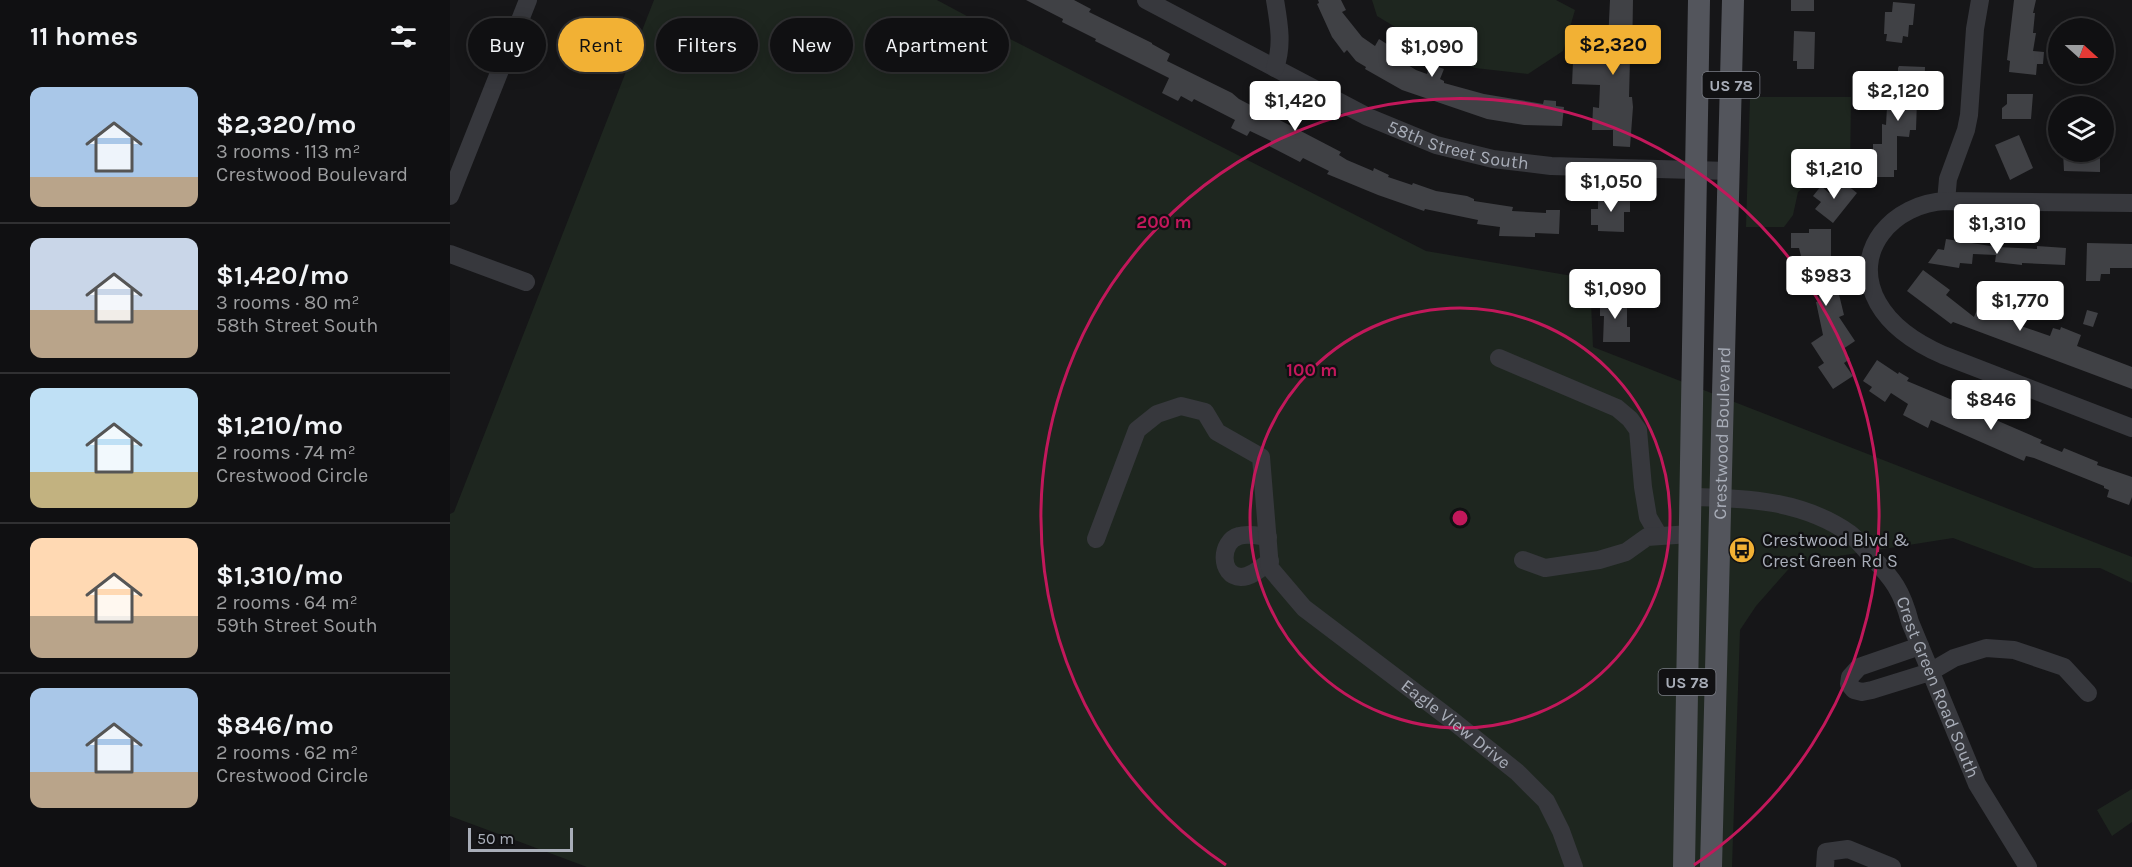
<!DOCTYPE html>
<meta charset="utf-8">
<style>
:root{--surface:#101012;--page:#19191b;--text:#f1f3f6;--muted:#9c9d9f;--line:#303032;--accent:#f2b134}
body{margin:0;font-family:Karla,sans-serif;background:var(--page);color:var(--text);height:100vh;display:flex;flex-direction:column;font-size:22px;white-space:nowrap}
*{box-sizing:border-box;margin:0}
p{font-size:20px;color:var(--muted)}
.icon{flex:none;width:33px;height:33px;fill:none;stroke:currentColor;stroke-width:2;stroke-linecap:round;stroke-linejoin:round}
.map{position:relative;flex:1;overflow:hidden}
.sheet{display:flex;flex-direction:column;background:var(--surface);width:450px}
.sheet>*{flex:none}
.guide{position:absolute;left:18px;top:18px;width:570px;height:54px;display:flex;gap:12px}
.needle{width:39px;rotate:111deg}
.fabs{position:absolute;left:1598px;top:18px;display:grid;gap:12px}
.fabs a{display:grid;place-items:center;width:66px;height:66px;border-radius:50%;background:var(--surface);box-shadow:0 3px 15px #0003,0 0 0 2px var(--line);font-size:30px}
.scale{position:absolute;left:18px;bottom:15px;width:105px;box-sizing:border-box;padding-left:6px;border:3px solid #a8adb8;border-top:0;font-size:16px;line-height:21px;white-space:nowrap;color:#a8adb8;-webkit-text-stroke:4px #111113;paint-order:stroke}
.price{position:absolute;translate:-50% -51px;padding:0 14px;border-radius:6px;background:#fff;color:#222;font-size:20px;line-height:39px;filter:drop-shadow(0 2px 3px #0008)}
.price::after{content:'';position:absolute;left:50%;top:36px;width:18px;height:14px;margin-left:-9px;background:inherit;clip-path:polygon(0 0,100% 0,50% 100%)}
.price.selected{background:var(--accent);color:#111}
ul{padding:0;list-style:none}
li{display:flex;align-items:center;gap:18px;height:150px;padding:0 30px}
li+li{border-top:2px solid var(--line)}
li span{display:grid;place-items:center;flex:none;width:168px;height:120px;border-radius:12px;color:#555}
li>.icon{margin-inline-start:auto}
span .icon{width:72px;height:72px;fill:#fffc;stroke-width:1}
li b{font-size:26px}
h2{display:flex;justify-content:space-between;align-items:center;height:72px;padding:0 30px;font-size:26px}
.chip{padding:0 21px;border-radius:27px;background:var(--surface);box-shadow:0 3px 15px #0003,0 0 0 2px var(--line);font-size:21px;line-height:54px}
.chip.selected{background:var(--accent);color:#111}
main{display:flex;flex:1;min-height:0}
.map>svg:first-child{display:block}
.green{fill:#1e261f}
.building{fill:#404145}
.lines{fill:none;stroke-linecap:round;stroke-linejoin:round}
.minor{stroke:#37383d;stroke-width:18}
.major{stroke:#53555c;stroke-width:22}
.ring{fill:none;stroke:#c2185b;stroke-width:3}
.labels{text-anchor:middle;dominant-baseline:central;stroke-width:4.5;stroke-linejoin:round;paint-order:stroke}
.shield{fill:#111113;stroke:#7b7e86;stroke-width:1.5}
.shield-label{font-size:16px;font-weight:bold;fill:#a8adb8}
.street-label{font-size:18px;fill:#a8adb8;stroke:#111113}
.poi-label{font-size:18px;fill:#a8adb8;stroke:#111113;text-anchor:start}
.centre{fill:#c2185b;stroke:#111113;stroke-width:3}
.ring-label{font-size:18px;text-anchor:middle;font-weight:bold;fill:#c2185b;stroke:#111113;stroke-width:4.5;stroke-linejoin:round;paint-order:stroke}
</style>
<main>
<section class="sheet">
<h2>11 homes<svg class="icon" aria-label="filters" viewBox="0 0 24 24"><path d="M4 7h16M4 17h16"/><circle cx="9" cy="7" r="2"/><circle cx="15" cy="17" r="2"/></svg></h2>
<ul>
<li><span style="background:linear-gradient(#a9c7e8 75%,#b9a48a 0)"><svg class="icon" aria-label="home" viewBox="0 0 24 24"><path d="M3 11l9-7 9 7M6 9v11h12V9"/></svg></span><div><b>$2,320/mo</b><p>3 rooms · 113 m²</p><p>Crestwood Boulevard</p></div></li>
<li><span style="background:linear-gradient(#c9d6e8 60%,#b9a48a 0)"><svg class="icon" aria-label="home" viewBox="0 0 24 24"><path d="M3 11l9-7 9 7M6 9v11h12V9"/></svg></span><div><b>$1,420/mo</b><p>3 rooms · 80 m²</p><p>58th Street South</p></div></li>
<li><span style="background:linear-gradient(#bfe0f5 70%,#c2b280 0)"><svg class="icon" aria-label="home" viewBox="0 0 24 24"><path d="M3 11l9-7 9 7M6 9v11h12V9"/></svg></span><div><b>$1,210/mo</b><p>2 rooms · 74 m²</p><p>Crestwood Circle</p></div></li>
<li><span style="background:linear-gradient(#ffd9b3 65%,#b9a48a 0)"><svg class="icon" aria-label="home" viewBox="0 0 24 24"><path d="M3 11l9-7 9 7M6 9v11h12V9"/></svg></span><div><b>$1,310/mo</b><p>2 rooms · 64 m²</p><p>59th Street South</p></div></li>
<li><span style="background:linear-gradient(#a9c7e8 70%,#b9a48a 0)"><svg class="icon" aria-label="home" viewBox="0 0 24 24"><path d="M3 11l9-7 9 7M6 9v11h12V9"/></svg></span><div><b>$846/mo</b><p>2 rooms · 62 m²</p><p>Crestwood Circle</p></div></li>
</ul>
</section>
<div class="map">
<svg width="1682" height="867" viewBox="0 0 1682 867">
<rect width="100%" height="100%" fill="#161618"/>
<!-- green -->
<path class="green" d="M204 0H487L556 37 976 251 1140 279 1143 347 1682 557V583L1650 568H1584L1503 538 1344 563 1306 606 1290 630 1282 867H137L0 816V514L4 512Z
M922 0H1106L1125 10 1113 51 1078 74 1025 68 995 57 927 16Z
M1300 97H1401L1400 172 1363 180 1348 192 1343 215 1334 227H1296Z
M1682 789V822L1662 836 1647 810Z"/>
<!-- building -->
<path class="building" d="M576 0H624L641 9 639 12 702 43V44L720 54 717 61 782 93 789 99 891 152 889 155 897 160 923 171 924 168 939 175 938 177 962 185 963 183 986 191 1017 196 1024 199V201L1063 207 1062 211 1096 213V210H1110L1109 234 1085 233V237L1049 236 1050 227 1027 224 1028 220 975 209 974 211 928 195 877 174 879 171 853 158 850 162 819 146 821 141 800 131 797 136 781 128 785 120 744 99 742 102 731 96 728 101 712 93 719 78 645 41 646 39 612 22 613 19Z
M868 0H891L896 10 892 12 912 37 925 46 929 39 940 46 937 52 966 70 977 74 980 64 994 69 990 79 994 81V83L1034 94 1093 104 1094 100 1106 101V106L1114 107 1112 126 1074 125 1037 119 952 90 915 69 916 67 906 61 897 50 894 53 882 37 867 4 869 3Z
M1160 0H1183L1182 59H1180L1179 97H1182L1183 107 1180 147 1163 146V130H1142L1143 107 1149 108 1150 85 1122 84 1123 62 1154 63V61L1157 62Z
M1341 0H1364V11H1341Z
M1564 0H1586L1583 13H1585L1583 33H1586L1583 51 1594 52 1593 64H1587L1586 75 1559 72 1560 61 1557 60Z
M1443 2 1465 4 1463 25H1459L1458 37 1453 36 1452 43 1436 41 1437 34H1434L1435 12H1442Z
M1344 31 1365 32 1364 69H1347V61H1343Z
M1449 66 1475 67 1474 100H1467L1466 130H1460L1459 137 1447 136V170H1444V177H1417V161H1423V144H1432V124L1436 125 1437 107H1448V68Z
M1557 94H1583L1581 119H1552V108L1557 104Z
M1569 135 1583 168 1560 180 1545 145Z
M1613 152H1650V172L1614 171Z
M1388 181 1391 183 1392 181 1407 193 1383 223 1365 209 1371 202 1363 196 1371 186 1379 193Z
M1164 194H1180V212H1174V232L1148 231V225H1141V209H1148V197H1164Z
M1359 229H1381V256H1377V284L1386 282 1394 315 1389 317 1405 341 1393 349 1400 359 1394 363 1403 376 1383 389 1368 367 1374 363 1361 343 1373 335 1366 302 1370 301 1362 270H1360L1358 256H1351L1349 248H1341V233H1359Z
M1496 239 1547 247 1587 249V246L1616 248 1615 265 1572 263V265L1545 262 1546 255 1523 254 1522 264 1510 263 1509 268 1478 263 1488 249 1494 250Z
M1637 243 1682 244V268H1660V274H1651L1650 281H1636Z
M1473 270 1500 290 1496 295 1524 317 1527 310 1534 313 1539 299 1558 306 1556 311 1571 316 1568 325 1600 336 1603 328 1610 330 1611 327 1631 335 1627 346 1682 367V389L1503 322 1501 324 1457 291Z
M1150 299H1177V327H1180V342H1153L1154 316H1150Z
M1637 310 1648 313 1643 327 1633 324Z
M1427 360 1448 374 1449 372 1459 378 1457 381 1519 407 1517 412 1537 420 1539 417 1592 440 1590 443 1612 452 1614 448 1648 462 1647 465 1682 477V497L1679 505 1657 497 1659 490 1654 488V486L1584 458 1576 456 1574 461 1481 420 1478 428 1453 415 1458 404 1441 393 1435 402 1419 391 1422 387 1413 381Z"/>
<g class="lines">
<!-- minor -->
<g class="minor">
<path id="s1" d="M696 0 918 117 986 145 1043 159 1101 166 1279 171"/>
<path d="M825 0C829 24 833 45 825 68"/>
<path d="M0 196 78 0"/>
<path d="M1496 201 1498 179 1516 130 1519 115 1525 29 1530 0"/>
<path d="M1682 203 1496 201C1444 203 1399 251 1428 303 1442 328 1468 344 1493 355L1682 428"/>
<path d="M0 254 76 282"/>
<path d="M1049 358 1167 408 1180 419 1188 430 1193 487 1198 517 1209 536"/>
<path id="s2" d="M1241 497C1295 498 1352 500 1399 533 1407 539 1414 548 1421 556 1443 579 1452 591 1460 622L1527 784 1578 867"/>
<path d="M818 537C809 536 798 533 789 536 770 541 769 576 791 577 802 577 812 567 820 561"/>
<path id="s3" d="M646 539 687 430 707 414 731 406 755 412 767 432 811 457 820 568 854 608 1003 721 1067 772 1096 801 1111 831 1124 867"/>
<path d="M1073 560 1095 568 1149 560 1176 552 1197 537 1240 534"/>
<path d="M1470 646 1409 667 1400 677 1399 684 1404 690 1412 692 1422 690 1480 672 1504 658 1536 648 1564 650 1614 667 1638 693"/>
<path d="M1375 867 1376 852 1398 849 1442 867"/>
</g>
<!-- major -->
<g class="major">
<path d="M1234 867 1249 0"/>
<path id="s4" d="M1261 867 1283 0"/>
</g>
</g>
<!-- distance rings -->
<g class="ring">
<circle cx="1010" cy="518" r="210"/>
<path d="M776 865A419 419 0 1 1 1244 865"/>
</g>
<!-- icons -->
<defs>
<symbol id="bus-disc" viewBox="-11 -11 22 22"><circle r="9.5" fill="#f2b134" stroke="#111113"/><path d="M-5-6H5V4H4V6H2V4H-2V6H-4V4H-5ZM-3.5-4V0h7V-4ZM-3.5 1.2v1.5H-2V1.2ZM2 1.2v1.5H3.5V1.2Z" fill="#111"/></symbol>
</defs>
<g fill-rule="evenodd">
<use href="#bus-disc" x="1277" y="535" width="30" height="30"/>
</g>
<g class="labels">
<!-- shield labels -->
<g class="shield">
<rect x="1252.5" y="72" width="57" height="26" rx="4.5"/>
<rect x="1208.5" y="669" width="57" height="26" rx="4.5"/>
</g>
<g class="shield-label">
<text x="1281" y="85">US 78</text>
<text x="1237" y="682">US 78</text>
</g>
<!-- street labels -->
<g class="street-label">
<text stroke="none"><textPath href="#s1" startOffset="346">58th Street South</textPath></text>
<text stroke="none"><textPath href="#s4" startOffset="434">Crestwood Boulevard</textPath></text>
<text stroke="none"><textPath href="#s2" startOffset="345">Crest Green Road South</textPath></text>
<text stroke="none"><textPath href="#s3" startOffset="621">Eagle View Drive</textPath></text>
</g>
<!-- poi labels -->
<g class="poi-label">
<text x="1312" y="540">Crestwood Blvd &amp;<tspan x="1312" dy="21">Crest Green Rd S</tspan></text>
</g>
</g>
<circle cx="1010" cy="518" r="9" class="centre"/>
<g class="ring-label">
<text x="714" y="228">200 m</text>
<text x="862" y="376">100 m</text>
</g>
</svg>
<div class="fabs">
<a><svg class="needle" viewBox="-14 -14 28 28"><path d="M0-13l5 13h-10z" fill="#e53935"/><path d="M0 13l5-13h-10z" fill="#9c9d9f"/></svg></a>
<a><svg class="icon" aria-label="layers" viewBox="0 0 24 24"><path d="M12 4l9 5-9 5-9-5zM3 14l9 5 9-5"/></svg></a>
</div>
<div class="scale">50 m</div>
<b class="price selected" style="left:1163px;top:76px">$2,320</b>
<b class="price" style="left:982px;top:78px">$1,090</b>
<b class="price" style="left:1448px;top:122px">$2,120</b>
<b class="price" style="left:845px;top:132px">$1,420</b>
<b class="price" style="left:1384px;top:200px">$1,210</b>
<b class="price" style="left:1161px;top:213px">$1,050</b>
<b class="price" style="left:1547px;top:255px">$1,310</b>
<b class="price" style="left:1376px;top:307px">$983</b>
<b class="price" style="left:1165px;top:320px">$1,090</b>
<b class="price" style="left:1570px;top:332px">$1,770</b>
<b class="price" style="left:1541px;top:431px">$846</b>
<div class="guide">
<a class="chip">Buy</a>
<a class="chip selected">Rent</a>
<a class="chip">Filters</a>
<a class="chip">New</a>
<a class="chip">Apartment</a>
</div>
</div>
</main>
